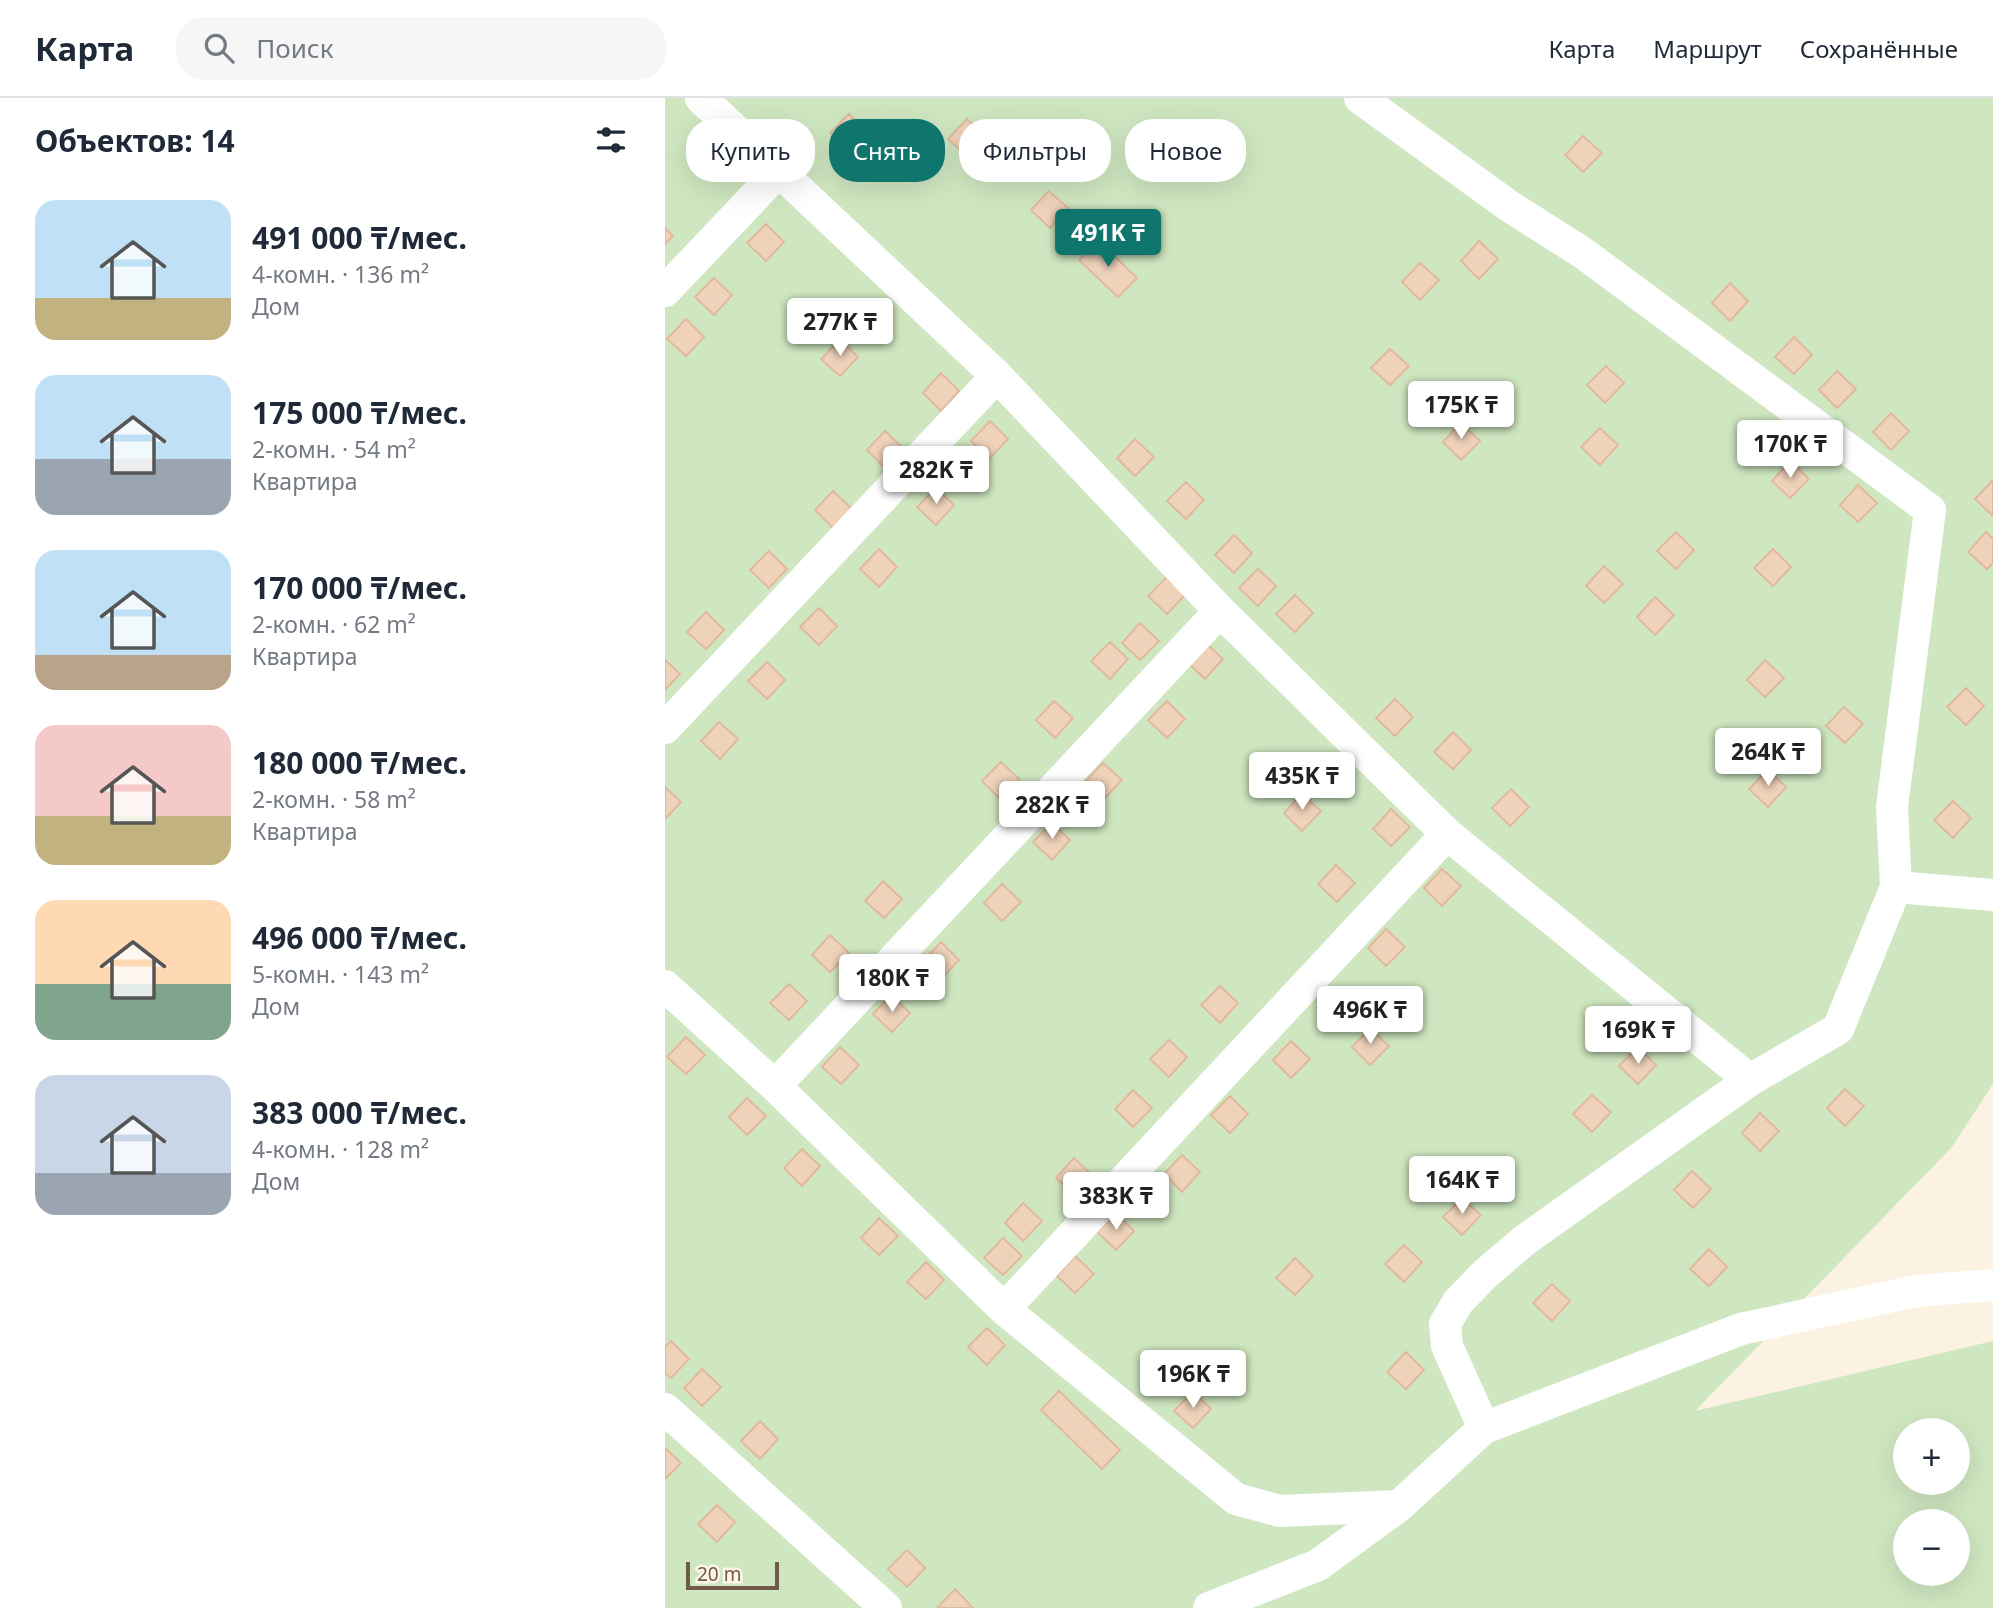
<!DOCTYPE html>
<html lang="ru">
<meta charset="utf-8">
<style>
:root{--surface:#fff;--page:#f6f6f7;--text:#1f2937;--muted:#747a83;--line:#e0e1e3;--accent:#0f766e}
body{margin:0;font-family:"Noto Sans",sans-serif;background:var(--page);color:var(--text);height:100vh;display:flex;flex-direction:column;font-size:26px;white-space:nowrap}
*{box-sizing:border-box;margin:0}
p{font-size:23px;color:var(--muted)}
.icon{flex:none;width:38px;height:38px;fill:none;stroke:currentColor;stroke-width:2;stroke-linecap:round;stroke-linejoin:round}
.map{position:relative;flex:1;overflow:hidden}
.details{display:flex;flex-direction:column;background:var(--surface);width:665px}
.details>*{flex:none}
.banner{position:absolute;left:21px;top:21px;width:665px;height:63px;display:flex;gap:14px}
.tools{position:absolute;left:1228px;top:1320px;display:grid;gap:14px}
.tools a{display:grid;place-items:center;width:77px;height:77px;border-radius:50%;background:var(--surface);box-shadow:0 7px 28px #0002;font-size:35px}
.scale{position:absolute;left:21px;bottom:18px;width:93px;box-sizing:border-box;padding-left:7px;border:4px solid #715a4a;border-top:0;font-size:19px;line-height:24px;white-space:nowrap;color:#715a4a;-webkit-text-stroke:5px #fef6e7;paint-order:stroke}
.price{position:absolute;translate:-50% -60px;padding:0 16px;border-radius:7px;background:#fff;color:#222;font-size:23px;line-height:46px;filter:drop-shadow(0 2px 4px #0008)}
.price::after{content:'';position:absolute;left:50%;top:42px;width:21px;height:16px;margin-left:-10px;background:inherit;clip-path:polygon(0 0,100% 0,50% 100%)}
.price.selected{background:var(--accent);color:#fff}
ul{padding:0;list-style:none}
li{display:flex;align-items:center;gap:21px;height:175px;padding:0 35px}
li span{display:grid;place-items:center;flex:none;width:196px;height:140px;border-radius:21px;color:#555}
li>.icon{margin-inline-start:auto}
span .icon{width:84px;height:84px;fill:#fffc;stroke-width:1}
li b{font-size:30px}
h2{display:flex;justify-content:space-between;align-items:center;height:84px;padding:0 35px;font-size:30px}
.tag{padding:0 24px;border-radius:28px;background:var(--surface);box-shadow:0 7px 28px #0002;font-size:24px;line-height:63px}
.tag.selected{background:var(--accent);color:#fff}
header{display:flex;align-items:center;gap:42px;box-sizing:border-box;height:98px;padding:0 35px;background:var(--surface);border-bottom:2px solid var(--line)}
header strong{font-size:33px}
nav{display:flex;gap:38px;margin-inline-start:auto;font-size:24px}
.search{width:490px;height:63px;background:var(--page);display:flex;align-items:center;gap:18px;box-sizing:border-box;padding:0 24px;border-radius:28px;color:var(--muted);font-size:26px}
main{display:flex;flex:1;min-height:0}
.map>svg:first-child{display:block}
.green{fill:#cfe7c1;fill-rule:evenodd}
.building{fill:#efd2ba;stroke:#e1ba9c;stroke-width:2}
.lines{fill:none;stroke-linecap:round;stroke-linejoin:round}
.minor{stroke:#fff;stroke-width:32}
</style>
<header>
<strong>Карта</strong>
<div class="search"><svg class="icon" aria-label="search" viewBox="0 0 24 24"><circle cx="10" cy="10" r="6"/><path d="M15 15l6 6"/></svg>Поиск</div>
<nav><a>Карта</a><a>Маршрут</a><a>Сохранённые</a></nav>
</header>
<main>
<section class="details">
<h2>Объектов: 14<svg class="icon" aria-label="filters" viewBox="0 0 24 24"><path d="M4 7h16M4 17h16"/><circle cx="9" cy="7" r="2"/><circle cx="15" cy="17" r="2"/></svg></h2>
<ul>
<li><span style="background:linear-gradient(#bfe0f5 70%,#c2b280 0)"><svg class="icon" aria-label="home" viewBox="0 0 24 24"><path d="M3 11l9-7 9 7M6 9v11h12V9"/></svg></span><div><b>491 000 ₸/мес.</b><p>4-комн. · 136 m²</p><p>Дом</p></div></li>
<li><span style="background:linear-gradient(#bfe0f5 60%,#9aa5b1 0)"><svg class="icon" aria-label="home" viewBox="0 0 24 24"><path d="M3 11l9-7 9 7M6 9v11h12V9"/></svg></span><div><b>175 000 ₸/мес.</b><p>2-комн. · 54 m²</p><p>Квартира</p></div></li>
<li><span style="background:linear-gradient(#bfe0f5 75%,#b9a48a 0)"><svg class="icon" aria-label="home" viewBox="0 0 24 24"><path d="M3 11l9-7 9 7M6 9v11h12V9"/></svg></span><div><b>170 000 ₸/мес.</b><p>2-комн. · 62 m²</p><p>Квартира</p></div></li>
<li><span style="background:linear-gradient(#f6c9c9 65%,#c2b280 0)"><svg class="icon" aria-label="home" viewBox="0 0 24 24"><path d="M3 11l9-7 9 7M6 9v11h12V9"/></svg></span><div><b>180 000 ₸/мес.</b><p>2-комн. · 58 m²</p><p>Квартира</p></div></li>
<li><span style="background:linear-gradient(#ffd9b3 60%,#7fa58c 0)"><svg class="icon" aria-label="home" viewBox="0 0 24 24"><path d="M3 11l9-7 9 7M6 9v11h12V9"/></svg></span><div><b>496 000 ₸/мес.</b><p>5-комн. · 143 m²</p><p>Дом</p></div></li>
<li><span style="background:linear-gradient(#c9d6e8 70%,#9aa5b1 0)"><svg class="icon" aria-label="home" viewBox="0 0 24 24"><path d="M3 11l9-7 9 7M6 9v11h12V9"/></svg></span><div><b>383 000 ₸/мес.</b><p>4-комн. · 128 m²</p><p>Дом</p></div></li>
</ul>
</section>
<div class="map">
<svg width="1328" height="1510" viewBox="0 0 1328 1510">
<rect width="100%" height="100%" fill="#fbf2e1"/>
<!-- green -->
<path class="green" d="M0 0H1328V986L1287 1049 1030 1313 1328 1243V1510H0ZM1241 1332H1293V1384H1241ZM1241 1423H1293V1475H1241Z"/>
<!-- building -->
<path class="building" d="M184 16 202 34 184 53 165 35Z
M302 21 321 39 302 58 283 41Z
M918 38 937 55 918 74 900 57Z
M58 46 77 63 59 82 40 65Z
M384 93 403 110 385 130 366 112Z
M101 126 119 144 101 163 82 145Z
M0 130 8 138 0 146Z
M433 142 472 180 453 199 414 162Z
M814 143 833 161 814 181 796 163Z
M755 165 774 182 755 202 737 184Z
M49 180 67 197 49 217 30 199Z
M1065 185 1083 203 1065 223 1047 205Z
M21 221 39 239 21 258 2 241Z
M1129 239 1147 257 1129 276 1110 259Z
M175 242 193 259 175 278 156 261Z
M725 251 744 268 725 287 706 270Z
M941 268 959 285 940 305 922 287Z
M1172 273 1191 291 1172 310 1154 292Z
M276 275 294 293 276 313 258 295Z
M1226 315 1244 333 1226 352 1208 334Z
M325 323 343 341 324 361 306 343Z
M796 325 815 343 796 362 778 344Z
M935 330 953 347 935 367 916 349Z
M220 333 239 351 220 370 202 352Z
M470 341 489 359 470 378 452 360Z
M1125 363 1144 381 1125 400 1107 383Z
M1328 382V418L1310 401Z
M521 384 539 402 521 421 502 403Z
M1193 387 1212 405 1193 424 1175 407Z
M271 390 289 407 271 427 252 409Z
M168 393 187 411 168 430 150 412Z
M1011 434 1029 452 1011 471 992 453Z
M1321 434 1328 441V465L1322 471 1303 454Z
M569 437 587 455 569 475 550 457Z
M214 451 232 469 214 489 195 471Z
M1108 451 1126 469 1108 488 1089 470Z
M104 453 122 471 104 490 85 472Z
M939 468 958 486 939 505 921 488Z
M593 471 611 488 593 508 574 490Z
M502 479 520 497 502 516 483 498Z
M630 497 648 515 630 534 611 516Z
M990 499 1009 517 990 537 972 519Z
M154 510 172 528 154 547 135 529Z
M41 514 59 532 41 551 22 534Z
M475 525 494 543 475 562 457 545Z
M445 544 463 561 445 581 426 563Z
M540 544 558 561 540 581 521 563Z
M0 562 15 576 0 592Z
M1100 562 1119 580 1100 599 1082 582Z
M102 564 120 582 102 601 83 583Z
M1301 590 1319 608 1301 627 1282 609Z
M730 601 748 619 730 638 711 620Z
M389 603 408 620 390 640 371 622Z
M502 603 520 621 502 640 483 622Z
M1179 609 1198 626 1180 645 1161 628Z
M54 624 73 641 55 661 36 643Z
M788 634 806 652 788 671 769 654Z
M336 664 354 681 335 701 317 683Z
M438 665 457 682 438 702 420 684Z
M1103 672 1121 689 1103 709 1084 691Z
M0 689 16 704 0 721Z
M846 691 864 709 845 728 827 710Z
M637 696 656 713 637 733 619 715Z
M1288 703 1306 720 1288 740 1269 722Z
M726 711 745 729 726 748 708 731Z
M387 725 405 742 387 762 368 744Z
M671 767 690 785 672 804 653 786Z
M777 771 796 788 777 808 759 790Z
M218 783 237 801 219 820 200 803Z
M337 786 356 804 337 823 319 805Z
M721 831 740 849 721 868 703 850Z
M165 837 184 855 165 874 147 857Z
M276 844 294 862 276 881 257 864Z
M124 886 142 903 124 922 105 905Z
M555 888 573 905 555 925 536 907Z
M671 890 690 908 671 927 652 910Z
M226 897 245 915 227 934 208 916Z
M705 930 724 948 705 967 687 949Z
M21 939 40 957 21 976 2 959Z
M504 942 522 959 504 979 485 961Z
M626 943 645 961 626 980 608 962Z
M175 949 194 967 176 986 157 969Z
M973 949 991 967 973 986 954 968Z
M1180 991 1199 1008 1180 1028 1162 1010Z
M468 992 487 1010 468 1029 450 1011Z
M927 997 946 1014 927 1034 908 1016Z
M565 998 583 1016 565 1035 546 1017Z
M82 1000 101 1018 82 1037 64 1019Z
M1095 1015 1114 1033 1095 1053 1077 1035Z
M137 1051 155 1068 137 1088 119 1070Z
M517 1057 535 1074 517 1094 499 1076Z
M409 1060 428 1078 410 1097 391 1080Z
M1027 1073 1046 1091 1028 1110 1009 1092Z
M797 1100 816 1117 797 1137 778 1119Z
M358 1105 377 1123 358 1143 340 1125Z
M451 1115 469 1133 451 1152 432 1134Z
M214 1120 233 1138 214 1157 196 1140Z
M338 1140 357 1158 338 1177 319 1160Z
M739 1147 757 1164 739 1184 720 1166Z
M1044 1151 1062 1169 1044 1188 1025 1171Z
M410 1158 429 1176 410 1195 392 1178Z
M630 1160 648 1178 630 1197 611 1180Z
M261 1164 279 1182 261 1201 242 1184Z
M887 1186 905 1203 887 1223 868 1205Z
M322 1230 340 1247 322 1267 303 1249Z
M6 1243 24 1261 6 1280 0 1275V1249Z
M741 1254 759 1272 741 1291 722 1274Z
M37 1271 56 1289 37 1308 19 1290Z
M394 1293 455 1352 437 1371 376 1312Z
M528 1293 546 1311 528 1330 509 1313Z
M95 1323 113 1341 95 1361 76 1343Z
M0 1350 16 1365 0 1381Z
M52 1407 70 1424 52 1444 33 1426Z
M242 1452 260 1470 242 1489 223 1471Z
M290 1491 308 1510H272Z"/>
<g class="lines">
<!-- minor -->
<path class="minor" d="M36 0 332 278 555 513 782 736 1085 982
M695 0 844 108 918 155 1265 412 1227 709 1231 789 1173 931 1085 982 860 1142 820 1176 793 1204 780 1226 782 1248 819 1330
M0 193 113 74
M0 630 332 278
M1231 789 1328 797
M0 888 110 988 339 1211 571 1401 615 1413 734 1408
M110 988 555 513
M339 1211 782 736
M0 1311 221 1510
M544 1510 653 1467 734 1408 819 1330 1076 1231 1251 1193 1328 1187"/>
</g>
</svg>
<div class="tools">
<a>+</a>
<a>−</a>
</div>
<div class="scale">20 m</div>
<b class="price selected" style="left:443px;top:171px">491K ₸</b>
<b class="price" style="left:175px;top:260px">277K ₸</b>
<b class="price" style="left:796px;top:343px">175K ₸</b>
<b class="price" style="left:1125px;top:382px">170K ₸</b>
<b class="price" style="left:271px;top:408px">282K ₸</b>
<b class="price" style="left:1103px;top:690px">264K ₸</b>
<b class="price" style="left:637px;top:714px">435K ₸</b>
<b class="price" style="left:387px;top:743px">282K ₸</b>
<b class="price" style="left:227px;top:916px">180K ₸</b>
<b class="price" style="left:705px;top:948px">496K ₸</b>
<b class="price" style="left:973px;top:968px">169K ₸</b>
<b class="price" style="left:797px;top:1118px">164K ₸</b>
<b class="price" style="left:451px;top:1134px">383K ₸</b>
<b class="price" style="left:528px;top:1312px">196K ₸</b>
<div class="banner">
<a class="tag">Купить</a>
<a class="tag selected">Снять</a>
<a class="tag">Фильтры</a>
<a class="tag">Новое</a>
</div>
</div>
</main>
